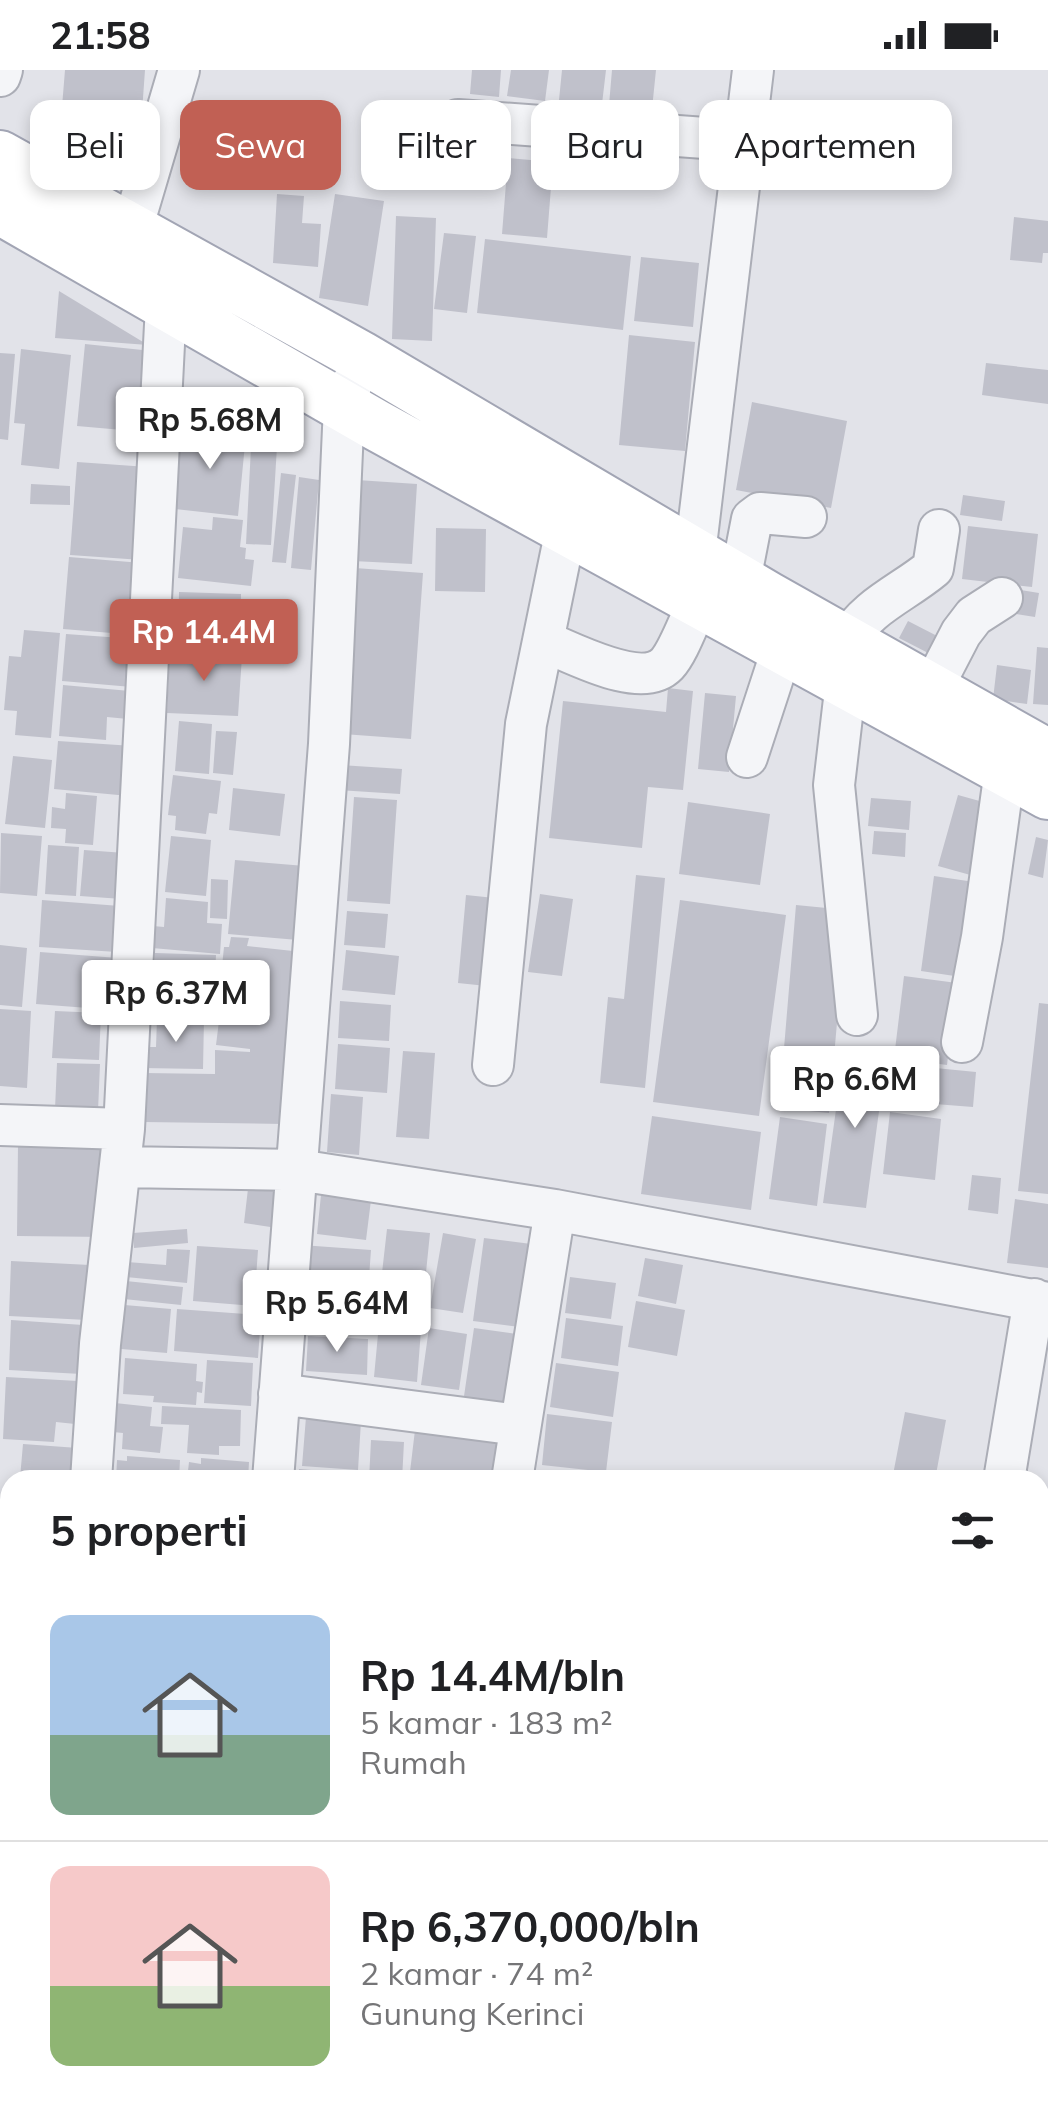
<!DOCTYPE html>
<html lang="id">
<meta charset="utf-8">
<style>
:root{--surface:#fff;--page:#f2f2f2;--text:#202124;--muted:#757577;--line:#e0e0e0;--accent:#c16054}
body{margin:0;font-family:Mulish,sans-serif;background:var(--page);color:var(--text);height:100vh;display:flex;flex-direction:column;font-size:38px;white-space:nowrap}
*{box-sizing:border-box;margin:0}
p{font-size:32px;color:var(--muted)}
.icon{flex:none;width:55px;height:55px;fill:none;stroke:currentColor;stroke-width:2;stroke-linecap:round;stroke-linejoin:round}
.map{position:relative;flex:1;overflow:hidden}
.details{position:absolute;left:0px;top:1400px;width:1050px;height:640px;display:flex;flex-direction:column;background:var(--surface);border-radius:30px 30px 0 0;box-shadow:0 5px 15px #0003}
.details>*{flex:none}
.guide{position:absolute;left:30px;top:30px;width:990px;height:90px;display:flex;gap:20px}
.price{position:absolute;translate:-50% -85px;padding:0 22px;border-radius:10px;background:#fff;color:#222;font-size:32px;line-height:65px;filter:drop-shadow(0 2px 5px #0008)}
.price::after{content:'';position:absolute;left:50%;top:60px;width:30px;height:22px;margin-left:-15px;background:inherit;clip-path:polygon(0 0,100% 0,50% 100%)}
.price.selected{background:var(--accent);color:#fff}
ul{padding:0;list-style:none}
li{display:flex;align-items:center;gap:30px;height:250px;padding:0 50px}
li+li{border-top:2px solid var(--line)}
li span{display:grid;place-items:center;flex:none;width:280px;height:200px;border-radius:20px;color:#555}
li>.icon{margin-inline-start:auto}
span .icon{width:120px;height:120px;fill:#fffc;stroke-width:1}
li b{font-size:42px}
h2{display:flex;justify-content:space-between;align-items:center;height:120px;padding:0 50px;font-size:42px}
.tag{padding:0 35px;border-radius:20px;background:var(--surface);box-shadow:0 5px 15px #0003;font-size:35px;line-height:90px}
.tag.selected{background:var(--accent);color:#fff}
.status{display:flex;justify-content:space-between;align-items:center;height:70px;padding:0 50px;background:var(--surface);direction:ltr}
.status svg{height:28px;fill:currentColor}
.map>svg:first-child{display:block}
.building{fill:#c0c1cb}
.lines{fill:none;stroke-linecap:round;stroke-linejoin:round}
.minor-casing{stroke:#abadb6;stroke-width:44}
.major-casing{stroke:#a2a5b4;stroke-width:54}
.minor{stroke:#f4f5f8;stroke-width:40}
.major{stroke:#fff;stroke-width:50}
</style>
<div class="status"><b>21:58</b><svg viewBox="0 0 49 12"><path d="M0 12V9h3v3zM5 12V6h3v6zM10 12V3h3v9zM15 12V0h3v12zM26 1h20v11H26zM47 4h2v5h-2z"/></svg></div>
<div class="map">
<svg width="1048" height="2040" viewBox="0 0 1048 2040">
<rect width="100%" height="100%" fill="#e2e3e9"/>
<!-- building -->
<path class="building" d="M65 0H145L141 56 61 49Z
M472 0H501L499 27 470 24Z
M511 0H549L545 31 507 26Z
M562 0H606L602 34 559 30Z
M612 0H656L652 39 609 35Z
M508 88 553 92 547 168 502 164Z
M277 124 304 126 302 153 321 154 318 197 273 193Z
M335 124 384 131 368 236 319 228Z
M396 146 436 148 432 271 392 269Z
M1014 147 1048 151V183H1043L1042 193 1010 190Z
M444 163 476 166 467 243 434 239Z
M485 169 631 186 623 260 477 243Z
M641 187 699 193 693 257 634 251Z
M59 221 148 275 55 268Z
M629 265 695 272 685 381 619 375Z
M85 274 152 281 145 362 77 356Z
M21 279 71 285 59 399 21 395 25 354 14 353Z
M0 283 15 284 8 370 0 369Z
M986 293 1048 300V334L982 325Z
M752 332 847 351 831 438 736 420Z
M182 358 246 364 238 446 175 439Z
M252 358 278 360 271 475 246 474Z
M77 392 148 397 142 490 70 485Z
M281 403 296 405 286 493 272 492Z
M299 407 319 410 311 500 291 498Z
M357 410 417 414 412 494 353 491Z
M31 414 70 416V435L30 434Z
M963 425 1005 431 1002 451 960 445Z
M213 447 243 450 240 477 246 478 245 489 254 490 251 516 178 508 183 457 212 460Z
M968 456 1038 464 1032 517 962 509Z
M436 458 486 459 485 522 435 521Z
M69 487 142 493 136 565 63 559Z
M355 498 423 503 411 669 343 664Z
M1014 519 1039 523 1035 547 1010 543Z
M179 522 241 524 240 580 178 578Z
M908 551 943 569 934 586 899 568Z
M24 560 60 563 51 668 15 665 17 641 4 640 9 586 21 587Z
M66 564 136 569 132 617 62 611Z
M1037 577 1048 578V635L1033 634Z
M170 582 242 586 238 646 167 643Z
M997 595 1031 600 1027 634 993 629Z
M63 615 130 621 128 649 107 647 106 670 59 666Z
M668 618 693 621 683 720 648 717 642 778 549 768 563 631 666 642Z
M705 623 736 626 729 702 698 699Z
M179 651 212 654 209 704 175 701Z
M216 661 237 662 233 705 213 703Z
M58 671 133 676 129 726 54 719Z
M13 686 52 690 45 758 5 754Z
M340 695 402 699 400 724 338 720Z
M173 705 221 711 217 744 209 743 206 764 175 760 176 746 168 745Z
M233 718 285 724 280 766 229 760Z
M66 723 97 726 93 775 65 773 66 759 51 758 52 737 65 739Z
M958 725 994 735 974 806 938 796Z
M354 727 397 730 390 834 347 831Z
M871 728 911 731 909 760 868 756Z
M688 732 770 744 760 815 679 804Z
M874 761 906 763 905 787 872 784Z
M1 763 42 766 37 826 0 823Z
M171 766 211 770 206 826 165 822Z
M1036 767 1048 770 1043 808 1028 804Z
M48 775 79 777 76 826 45 824Z
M84 780 125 783 122 829 80 826Z
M235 790 305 796 298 870 228 864Z
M636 805 665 808 645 1018 600 1013 608 927 624 929Z
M934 806 981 813 968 908 921 901Z
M211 809 228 810 227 849 210 848Z
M540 824 573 829 562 906 528 902Z
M466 825 504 829 496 917 458 913Z
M166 828 208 832 207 853 222 854 220 884 152 878 153 856 164 857Z
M42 830 120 836 117 882 39 877Z
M680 830 786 845 759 1046 653 1032Z
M796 835 847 840 829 1043 779 1038Z
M347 841 388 844 385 878 344 875Z
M231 867 249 868 247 876 293 881 284 1054 143 1052 144 1003 215 1004V980L250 982V979L216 975 224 911 221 906 224 877H229Z
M0 875 27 878 22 937 0 935Z
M346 880 399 886 395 925 342 920Z
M40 882 118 888 114 940 36 934Z
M155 883 216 885 213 946 153 943Z
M904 906 957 913 947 995 894 988Z
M340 931 391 935 389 971 338 968Z
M1039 933 1048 934V1124L1018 1121Z
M0 939 31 941 27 1018 0 1016Z
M55 941 101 943 99 990 52 988Z
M157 948 204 949 203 999 142 998V977H156Z
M338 974 390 978 387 1023 335 1019Z
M403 981 435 983 429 1069 396 1067Z
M844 982 886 989 866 1138 823 1133Z
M57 993 100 994 98 1041 55 1039Z
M925 997 976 1002 973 1037 922 1033Z
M331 1024 363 1027 359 1085 327 1082Z
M890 1042 941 1049 935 1110 883 1104Z
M652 1046 761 1062 751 1140 641 1124Z
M780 1047 827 1054 817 1136 769 1129Z
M18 1074H108L107 1167 17 1166Z
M972 1105 1001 1108 998 1144 968 1140Z
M249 1110 282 1114 277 1158 244 1153Z
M321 1125 371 1130 366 1170 317 1164Z
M1015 1129 1048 1134V1198L1007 1193Z
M187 1159 188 1173 134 1178 133 1163Z
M387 1159 430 1163 422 1242 378 1238Z
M443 1163 476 1169 463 1243 430 1238Z
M484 1168 539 1175 528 1258 473 1251Z
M301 1175 371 1180 365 1263 296 1259Z
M197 1176 258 1180 254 1236 193 1231Z
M167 1179 190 1180 187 1213 126 1207 127 1192 166 1195Z
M645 1188 683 1195 676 1234 638 1226Z
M11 1191 90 1195 87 1250 9 1246Z
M570 1207 616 1213 611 1249 565 1243Z
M126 1211 183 1217 181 1235 124 1229Z
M636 1231 685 1240 677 1286 628 1277Z
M113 1234 171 1239 167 1283 110 1278Z
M177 1239 261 1245 258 1288 174 1281Z
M380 1243 422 1247 417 1312 374 1307Z
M566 1248 623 1256 618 1296 561 1288Z
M11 1250 83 1255 81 1304 9 1300Z
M429 1258 467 1264 459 1320 421 1315Z
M474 1258 524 1265 514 1340 463 1333Z
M308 1266 368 1269 367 1305 306 1301Z
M125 1288 197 1294 196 1311 203 1312 202 1323 197 1322 196 1335 153 1332 154 1326 123 1324Z
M207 1290 253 1293 251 1336 204 1333Z
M556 1293 619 1302 613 1347 550 1337Z
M6 1307 78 1311 75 1354 56 1352 54 1372 3 1369Z
M115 1333 152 1337 150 1356 163 1357 160 1383 122 1379 123 1363 113 1362Z
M162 1336 241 1340 240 1376H219V1385L187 1383 189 1355 161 1354Z
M905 1342 946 1350 935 1410H892Z
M547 1344 612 1352 606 1402 542 1395Z
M306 1347 361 1351 358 1400 302 1396Z
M415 1360 498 1372 493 1410H409Z
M371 1370 404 1372 402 1410H369Z
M23 1374 78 1378 76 1410 20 1408Z
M127 1386 180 1390 179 1410H116L117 1390 127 1391Z
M201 1388 249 1392 248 1410H187L189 1392 201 1394Z
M299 1399 361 1404 360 1410H298Z
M540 1401 591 1408V1410H539Z
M3 1435 10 1436V1469L0 1468Z
M0 1515 10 1516V1603H0Z
M0 1624H10V1652L0 1651Z
M1 1657 10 1658V1696L0 1695Z
M0 1752H10V1799L0 1798Z
M7 1813H10V1880L4 1879Z
M0 1927H10V1988L0 1987Z
M244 2030H299L298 2040Z"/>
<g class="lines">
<defs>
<path id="minor" d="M0 6 2 0
M458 50 746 71
M132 159 179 0
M695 484 753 0
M740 511 752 449 760 443 806 447
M543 571C572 582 641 621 667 594 679 581 690 548 699 531
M847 571C867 536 903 523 933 498L939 460
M846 612 834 715 857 945
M932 619 961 563 974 546 1002 528
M747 687 783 577
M962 972 982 867 1005 700
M493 995 526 654 566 459
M0 1055 124 1059
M120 1097 298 1100 555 1140 1048 1233
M279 1324 519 1355
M91 1410 100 1274 124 1059 166 235
M273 1410 329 674 344 336 352 313
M512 1410 555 1140
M1004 1410 1034 1229
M0 1894 10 1895
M1040 1935H1048
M152 2033 219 2040
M936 2040V2030"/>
<path id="major" d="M0 86 360 286 768 527 1048 685
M0 139 376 355 1048 724"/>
</defs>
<!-- minor casing -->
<use href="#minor" class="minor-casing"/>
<!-- major casing -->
<use href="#major" class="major-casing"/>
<!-- minor -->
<use href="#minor" class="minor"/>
<!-- major -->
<use href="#major" class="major"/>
</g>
</svg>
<b class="price" style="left:210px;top:402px">Rp 5.68M</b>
<b class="price selected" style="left:204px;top:614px">Rp 14.4M</b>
<b class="price" style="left:176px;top:975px">Rp 6.37M</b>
<b class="price" style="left:855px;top:1061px">Rp 6.6M</b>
<b class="price" style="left:337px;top:1285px">Rp 5.64M</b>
<div class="guide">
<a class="tag">Beli</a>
<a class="tag selected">Sewa</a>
<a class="tag">Filter</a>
<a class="tag">Baru</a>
<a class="tag">Apartemen</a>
</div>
<section class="details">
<h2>5 properti<svg class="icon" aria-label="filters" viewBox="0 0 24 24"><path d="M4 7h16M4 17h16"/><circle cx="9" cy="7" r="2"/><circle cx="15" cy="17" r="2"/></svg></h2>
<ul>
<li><span style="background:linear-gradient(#a9c7e8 60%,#7fa58c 0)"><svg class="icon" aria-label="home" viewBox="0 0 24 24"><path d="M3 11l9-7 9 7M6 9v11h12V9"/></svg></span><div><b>Rp 14.4M/bln</b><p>5 kamar · 183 m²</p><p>Rumah</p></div></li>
<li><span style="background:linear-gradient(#f6c9c9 60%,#8fb573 0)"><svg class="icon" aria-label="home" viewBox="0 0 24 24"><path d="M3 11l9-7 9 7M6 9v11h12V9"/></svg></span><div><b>Rp 6,370,000/bln</b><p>2 kamar · 74 m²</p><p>Gunung Kerinci</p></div></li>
</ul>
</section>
</div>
